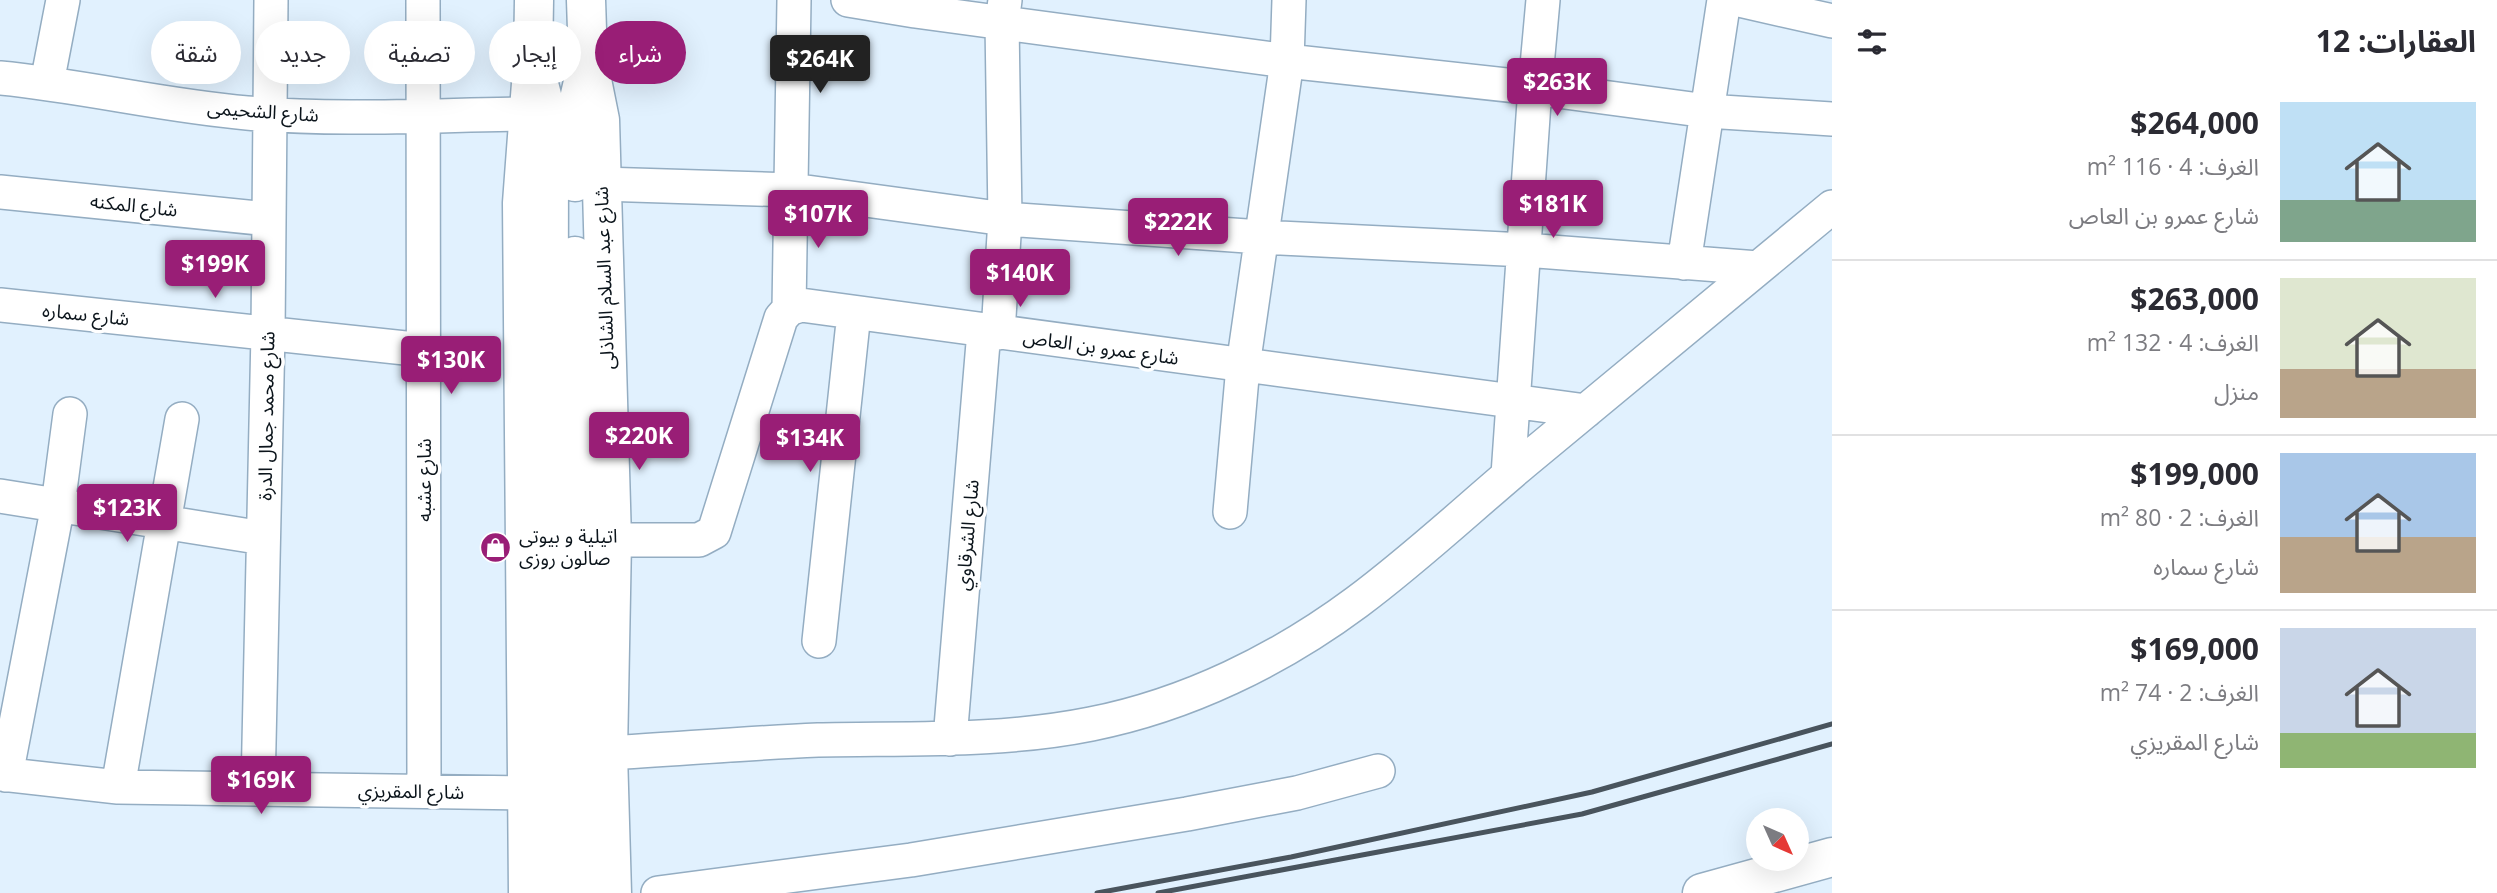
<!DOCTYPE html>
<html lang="ar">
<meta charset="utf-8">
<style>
:root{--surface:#fff;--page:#f7f7f7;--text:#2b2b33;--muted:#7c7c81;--line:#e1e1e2;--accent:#991e76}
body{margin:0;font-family:"Open Sans","Noto Sans Arabic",sans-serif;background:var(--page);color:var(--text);direction:rtl;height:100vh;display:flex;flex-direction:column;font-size:26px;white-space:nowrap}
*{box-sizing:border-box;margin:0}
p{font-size:23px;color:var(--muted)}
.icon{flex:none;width:38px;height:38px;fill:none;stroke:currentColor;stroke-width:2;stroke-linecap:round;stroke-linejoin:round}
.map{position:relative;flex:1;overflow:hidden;direction:ltr}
.details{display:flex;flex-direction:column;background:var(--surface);width:665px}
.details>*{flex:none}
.guide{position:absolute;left:21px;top:21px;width:665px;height:63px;direction:rtl;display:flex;gap:14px}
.needle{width:46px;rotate:135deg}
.fabs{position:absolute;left:1746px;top:808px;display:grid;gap:14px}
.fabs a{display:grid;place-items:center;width:63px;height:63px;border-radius:50%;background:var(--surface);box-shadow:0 7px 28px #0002;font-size:35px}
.price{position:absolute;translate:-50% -60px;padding:0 16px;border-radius:7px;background:var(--accent);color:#fff;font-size:23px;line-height:46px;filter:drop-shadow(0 2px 4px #0008)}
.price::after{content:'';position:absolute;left:50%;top:42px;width:21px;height:16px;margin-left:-10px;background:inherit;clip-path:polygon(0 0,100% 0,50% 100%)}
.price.active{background:#222;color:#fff}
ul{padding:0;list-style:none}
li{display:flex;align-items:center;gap:21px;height:175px;padding:0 21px}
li+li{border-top:2px solid var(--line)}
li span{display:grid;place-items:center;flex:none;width:196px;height:140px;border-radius:0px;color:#555}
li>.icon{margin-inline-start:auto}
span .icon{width:84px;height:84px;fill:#fffc;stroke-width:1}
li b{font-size:30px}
h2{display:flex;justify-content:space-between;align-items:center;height:84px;padding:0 21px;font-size:30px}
.pill{padding:0 24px;border-radius:32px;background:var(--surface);box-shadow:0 7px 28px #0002;font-size:24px;line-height:63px}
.pill.active{background:var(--accent);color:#fff}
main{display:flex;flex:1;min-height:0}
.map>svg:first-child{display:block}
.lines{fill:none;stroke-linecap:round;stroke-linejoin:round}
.street-casing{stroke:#94adc2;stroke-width:36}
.secondary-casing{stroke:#94adc2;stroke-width:41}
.primary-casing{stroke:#94adc2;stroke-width:41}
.street{stroke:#fff;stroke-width:33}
.secondary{stroke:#fff;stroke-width:38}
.primary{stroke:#fff;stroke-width:38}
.rail{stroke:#49545d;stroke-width:5}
.labels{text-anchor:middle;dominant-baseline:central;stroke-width:7;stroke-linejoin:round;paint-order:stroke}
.street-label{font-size:19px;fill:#0b141b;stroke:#fff}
.poi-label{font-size:19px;fill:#0b141b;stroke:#fff;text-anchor:start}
</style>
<main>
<section class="details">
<h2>العقارات: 12<svg class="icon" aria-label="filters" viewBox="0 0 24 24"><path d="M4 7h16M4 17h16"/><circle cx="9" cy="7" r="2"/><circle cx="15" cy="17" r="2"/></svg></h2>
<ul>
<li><span style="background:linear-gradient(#bfe0f5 70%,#7fa58c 0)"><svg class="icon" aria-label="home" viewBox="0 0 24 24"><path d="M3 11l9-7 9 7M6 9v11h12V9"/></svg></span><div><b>$264,000</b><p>الغرف: 4 · 116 m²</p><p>شارع عمرو بن العاص</p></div></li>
<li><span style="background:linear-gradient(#dfe7d0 65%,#b9a48a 0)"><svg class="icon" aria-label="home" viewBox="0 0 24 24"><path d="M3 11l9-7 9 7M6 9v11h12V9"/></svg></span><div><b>$263,000</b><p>الغرف: 4 · 132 m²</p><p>منزل</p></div></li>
<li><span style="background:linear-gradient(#a9c7e8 60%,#b9a48a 0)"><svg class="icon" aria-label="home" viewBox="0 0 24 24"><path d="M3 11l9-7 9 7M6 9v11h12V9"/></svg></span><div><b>$199,000</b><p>الغرف: 2 · 80 m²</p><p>شارع سماره</p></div></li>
<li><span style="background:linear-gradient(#c9d6e8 75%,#8fb573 0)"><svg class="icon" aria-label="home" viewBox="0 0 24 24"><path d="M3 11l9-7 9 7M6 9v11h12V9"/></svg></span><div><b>$169,000</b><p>الغرف: 2 · 74 m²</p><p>شارع المقريزي</p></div></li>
</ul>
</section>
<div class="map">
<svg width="1832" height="893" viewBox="0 0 1832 893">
<rect width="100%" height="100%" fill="#e1f1fe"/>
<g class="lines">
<defs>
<path id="street" d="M423 0 424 791
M848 0 915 11 1287 61 1535 88 1707 111 1832 119
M1739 0 1832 21
M0 78C83 86 164 106 247 113 340 121 435 115 529 114
M47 83 63 0
M601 184 792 190 1005 219 1261 237 1525 250 1758 268
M0 192 268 219
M1684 263 1724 0
M0 305 424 350
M789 309 794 0
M998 333 1005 219 1002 23 1005 0
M1508 475 1535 88 1543 0
M0 496 263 538
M1230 512 1243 366 1287 61 1289 0
M612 540H699L714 532 781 318 789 309 801 305 1586 411
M819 641 854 313
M950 739 984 331
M608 753C678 749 748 743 818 740 909 738 1002 742 1091 724 1187 705 1279 660 1357 602 1415 559 1468 509 1524 462 1626 377 1729 292 1832 207
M0 774 118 787 528 793
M6 775 58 505 70 414
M118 787 182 419
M258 789 268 333 271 0
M658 893 911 860 1187 814 1297 793 1378 771"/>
<path id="secondary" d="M588 60 600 120 612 540 608 753 612 893
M528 893 522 203 532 70
M1702 893 1832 857"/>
<path id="primary" d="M534 0 533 61 546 111 549 137 548 893
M575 182 574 133 577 108 588 60 586 0
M575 256 577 893"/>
</defs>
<!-- street casing -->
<use href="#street" class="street-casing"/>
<!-- secondary casing -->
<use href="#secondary" class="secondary-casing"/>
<!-- primary casing -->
<use href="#primary" class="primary-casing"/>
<!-- street -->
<use href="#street" class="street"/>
<!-- secondary -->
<use href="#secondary" class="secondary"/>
<!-- primary -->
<use href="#primary" class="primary"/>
<!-- rail -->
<path class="rail" d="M1097 893 1291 857 1592 792 1832 724
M1158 893 1582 814 1832 744"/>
</g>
<!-- icons -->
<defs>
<symbol id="shop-disc" viewBox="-11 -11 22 22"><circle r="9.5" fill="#991e76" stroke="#fff"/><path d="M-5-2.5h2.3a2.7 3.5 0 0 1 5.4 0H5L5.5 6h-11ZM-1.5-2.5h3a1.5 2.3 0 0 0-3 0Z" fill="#fff"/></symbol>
</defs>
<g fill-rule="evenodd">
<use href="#shop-disc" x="478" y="530" width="35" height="35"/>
</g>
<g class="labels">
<!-- street labels -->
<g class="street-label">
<text transform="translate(263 111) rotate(4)">شارع الشحيمى</text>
<text transform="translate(134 205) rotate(6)">شارع المكنه</text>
<text transform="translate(604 278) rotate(-92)">شارع عبد السلام الشاذلى</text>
<text transform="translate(86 314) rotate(6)">شارع سماره</text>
<text transform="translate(1101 347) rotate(8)">شارع عمرو بن العاص</text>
<text transform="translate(266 416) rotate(-89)">شارع محمد جمال الدرة</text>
<text transform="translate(424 480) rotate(-90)">شارع عشبه</text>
<text transform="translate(967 535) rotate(-85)">شارع الشرقاوي</text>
<text transform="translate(411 791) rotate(1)">شارع المقريزي</text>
</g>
<!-- poi labels -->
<g class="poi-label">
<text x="519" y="536">اتيلية و بيوتى<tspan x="519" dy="22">صالون روزى</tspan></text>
</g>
</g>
</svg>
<div class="fabs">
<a><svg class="needle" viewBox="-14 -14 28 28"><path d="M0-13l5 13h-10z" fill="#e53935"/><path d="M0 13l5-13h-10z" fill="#7c7c81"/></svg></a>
</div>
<b class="price active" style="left:820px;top:95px">$264K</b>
<b class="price" style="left:1557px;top:118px">$263K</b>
<b class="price" style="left:1553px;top:240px">$181K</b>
<b class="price" style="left:818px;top:250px">$107K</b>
<b class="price" style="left:1178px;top:258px">$222K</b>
<b class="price" style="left:215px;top:300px">$199K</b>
<b class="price" style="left:1020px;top:309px">$140K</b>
<b class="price" style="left:451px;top:396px">$130K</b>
<b class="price" style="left:639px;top:472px">$220K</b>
<b class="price" style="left:810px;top:474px">$134K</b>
<b class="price" style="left:127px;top:544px">$123K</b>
<b class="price" style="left:261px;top:816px">$169K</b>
<div class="guide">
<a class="pill active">شراء</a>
<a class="pill">إيجار</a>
<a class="pill">تصفية</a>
<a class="pill">جديد</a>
<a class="pill">شقة</a>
</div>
</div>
</main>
